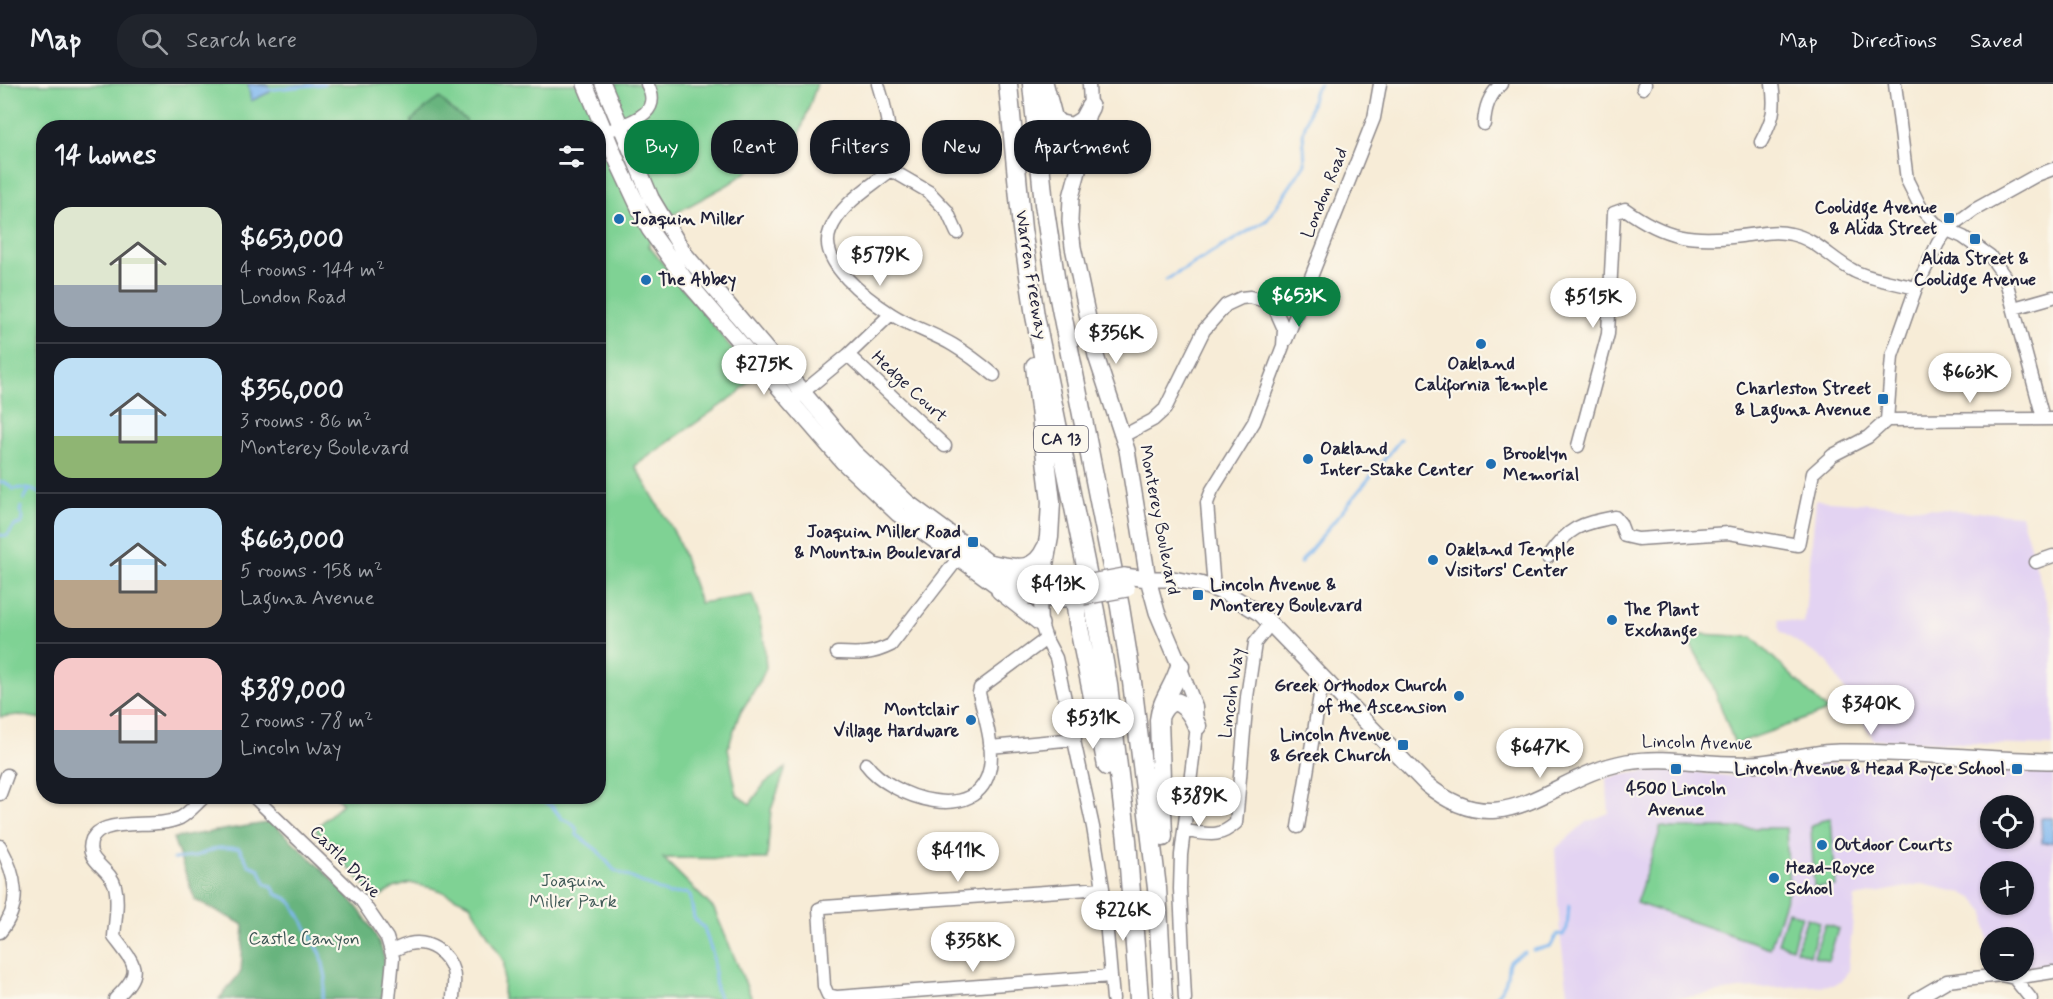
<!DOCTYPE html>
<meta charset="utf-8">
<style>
:root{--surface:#171b24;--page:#20242c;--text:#f1f3f6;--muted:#9ea1a6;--line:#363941;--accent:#0b8043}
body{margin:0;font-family:Mynerve,sans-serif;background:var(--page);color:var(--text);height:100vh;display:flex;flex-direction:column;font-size:22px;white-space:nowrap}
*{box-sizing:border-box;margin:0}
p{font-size:20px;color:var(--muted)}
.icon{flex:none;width:33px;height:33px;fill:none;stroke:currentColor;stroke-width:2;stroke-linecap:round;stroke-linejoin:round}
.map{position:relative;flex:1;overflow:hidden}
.panel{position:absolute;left:36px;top:36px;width:570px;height:684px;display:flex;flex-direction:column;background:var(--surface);border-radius:24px;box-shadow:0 2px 4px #0004}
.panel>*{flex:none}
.top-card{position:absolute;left:624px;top:36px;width:570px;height:54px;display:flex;gap:12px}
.buttons{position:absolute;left:1980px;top:711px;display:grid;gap:12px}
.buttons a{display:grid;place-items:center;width:54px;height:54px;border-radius:50%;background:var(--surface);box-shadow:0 2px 4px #0004;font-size:30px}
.price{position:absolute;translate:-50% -51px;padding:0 14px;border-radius:21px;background:#fff;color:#222;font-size:20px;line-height:39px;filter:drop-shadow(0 2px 3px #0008)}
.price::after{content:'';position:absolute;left:50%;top:36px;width:18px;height:14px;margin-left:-9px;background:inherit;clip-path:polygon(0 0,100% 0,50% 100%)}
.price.active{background:var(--accent);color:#fff}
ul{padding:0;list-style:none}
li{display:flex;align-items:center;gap:18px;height:150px;padding:0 18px}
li+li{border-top:2px solid var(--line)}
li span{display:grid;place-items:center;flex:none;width:168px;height:120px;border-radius:18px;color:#555}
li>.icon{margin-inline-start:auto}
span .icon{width:72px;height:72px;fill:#fffc;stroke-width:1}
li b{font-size:26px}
h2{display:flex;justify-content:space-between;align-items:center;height:72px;padding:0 18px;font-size:26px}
.pill{padding:0 21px;border-radius:24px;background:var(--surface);box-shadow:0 2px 4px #0004;font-size:21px;line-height:54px}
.pill.active{background:var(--accent);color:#fff}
header{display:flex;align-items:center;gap:36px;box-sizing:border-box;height:84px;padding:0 30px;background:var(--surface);border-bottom:2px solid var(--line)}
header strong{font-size:28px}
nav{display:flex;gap:33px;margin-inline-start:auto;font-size:21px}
.search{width:420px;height:54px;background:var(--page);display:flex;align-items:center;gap:15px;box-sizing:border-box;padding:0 21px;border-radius:24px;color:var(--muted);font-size:22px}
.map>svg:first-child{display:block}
.built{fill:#e3d3f2;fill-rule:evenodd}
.green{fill:#7fd294;stroke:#507a68;stroke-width:1.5}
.forest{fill:#67b47e;stroke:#446b5c;stroke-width:1.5}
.water{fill:#7fb7ef;stroke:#506c95;stroke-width:1.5}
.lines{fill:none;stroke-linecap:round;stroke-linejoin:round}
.stream{stroke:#7fb7ef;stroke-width:3}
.minor-casing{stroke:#8c8789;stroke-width:15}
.major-casing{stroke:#8c8789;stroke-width:18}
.highway-casing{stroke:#8c8789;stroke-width:21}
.minor{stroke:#fff;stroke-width:12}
.major{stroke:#fff;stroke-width:15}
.highway{stroke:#fff;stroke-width:18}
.major-bridge-casing{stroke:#8c8789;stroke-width:18;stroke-linecap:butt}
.major-bridge{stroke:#fff;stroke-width:15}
.poi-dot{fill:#1f6fb2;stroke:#fbf7ec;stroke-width:2}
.labels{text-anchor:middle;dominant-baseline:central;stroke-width:4.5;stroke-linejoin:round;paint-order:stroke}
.shield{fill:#fbf7ec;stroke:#636270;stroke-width:1.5}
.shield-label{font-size:16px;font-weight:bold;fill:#22223b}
.street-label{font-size:18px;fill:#22223b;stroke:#fbf7ec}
.poi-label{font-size:18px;font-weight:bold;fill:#22223b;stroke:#fbf7ec;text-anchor:start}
.park-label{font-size:18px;fill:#3e5756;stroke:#fbf7ec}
</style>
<header>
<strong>Map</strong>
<div class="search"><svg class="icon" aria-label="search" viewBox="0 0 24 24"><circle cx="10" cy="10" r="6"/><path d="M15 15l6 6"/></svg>Search here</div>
<nav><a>Map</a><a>Directions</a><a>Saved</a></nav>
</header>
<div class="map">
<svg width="2053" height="915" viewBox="0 0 2053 915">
<rect width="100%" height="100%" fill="#fbf7ec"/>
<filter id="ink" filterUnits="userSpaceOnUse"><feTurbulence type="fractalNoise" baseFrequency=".0167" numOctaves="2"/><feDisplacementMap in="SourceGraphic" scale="12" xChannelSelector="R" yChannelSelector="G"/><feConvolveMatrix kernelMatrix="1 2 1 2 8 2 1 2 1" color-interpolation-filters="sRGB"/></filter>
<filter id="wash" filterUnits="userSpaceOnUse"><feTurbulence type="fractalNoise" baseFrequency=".008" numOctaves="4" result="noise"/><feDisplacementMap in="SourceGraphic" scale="24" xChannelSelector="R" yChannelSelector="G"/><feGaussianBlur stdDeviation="1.35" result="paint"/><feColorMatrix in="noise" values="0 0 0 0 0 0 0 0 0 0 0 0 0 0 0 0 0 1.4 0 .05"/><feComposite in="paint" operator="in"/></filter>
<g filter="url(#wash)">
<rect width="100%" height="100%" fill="#f7ecd7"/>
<!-- built -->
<path class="built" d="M1816 416 2021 431 2053 540V662L1874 656 1828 578 1780 547 1778 535 1804 540Z
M1815 679 1984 688 2053 689V881L2024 884V854H1990V886L1988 887 1985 828 1974 815 1963 809 1922 800 1855 813 1848 887 1842 897 1834 901 1738 905 1675 915H1569L1560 850 1555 765 1586 738 1609 729 1606 694 1645 687 1666 686 1732 692 1779 687ZM1990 722H2024V754H1990ZM1990 788H2024V820H1990Z"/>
<!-- green -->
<path class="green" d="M0 0H817L799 52 729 100 674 130 648 161 754 292 737 310 635 382 677 453 700 519 752 511 758 528 764 557 766 584 760 597 739 631 728 664 737 711 750 720 765 699 786 684 771 726 767 775 663 774 714 825 752 915H503L504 878 470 820 436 805 410 799 394 804 376 815 315 745 342 720 337 713 598 712V44H44L43 635 18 631 0 633Z
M1684 549 1752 553 1828 627 1735 660 1709 592Z
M1831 734 1836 802 1814 803 1811 743 1824 735Z
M1662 742 1668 744H1786L1789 805 1770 864 1636 819 1660 747V743Z
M1788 827 1802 832 1792 864 1778 859Z
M1807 834 1820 838 1810 871 1796 866Z
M1825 840 1838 845 1828 877 1814 872Z"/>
<!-- forest -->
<path class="forest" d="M440 14 454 28 466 36 467 43H411L412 36 432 19Z
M272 738C308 773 372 824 384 873 387 885 383 902 382 915H219L241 888 244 841 195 816 173 754Z"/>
<!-- water -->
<path class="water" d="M248 0 268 2 270 8 251 17Z
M2041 734H2053V758L2042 759Z"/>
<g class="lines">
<!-- stream -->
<path class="stream" d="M266 6 324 0
M1166 196 1267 136 1305 80 1303 49 1315 6 1320 0
M0 398H5L13 405C25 403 34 405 44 412
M24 415 29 406
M0 451 7 452 14 442 22 439 23 433 20 428 21 423
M1300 479 1401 355
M532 712 552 722 562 735 570 738 576 744 577 751 597 766 614 786 668 810 687 809 690 811 694 834 704 844 713 871 716 906 720 915
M174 775 193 773 218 764H239L249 781 259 785 266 800 272 802 276 810 286 814 293 820 321 870 326 894 322 915
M1533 866 1551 862 1557 850 1563 851 1567 844 1569 821
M1493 915C1496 911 1500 908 1503 903 1514 884 1498 880 1525 868"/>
</g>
</g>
<g filter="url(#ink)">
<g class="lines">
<defs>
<path id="minor" d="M878 0C887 27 892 57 891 86 869 104 841 119 830 147 817 178 869 216 891 230 911 243 933 249 953 261 968 270 981 280 994 291
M1895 0 1907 96 1921 124 1938 142 1963 153 1990 172 2005 193 2043 334
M1643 4 1645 0
M1484 40C1485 23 1489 12 1501 0
M613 45C634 37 663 28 647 0
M1761 58C1773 35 1776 25 1772 0
M1084 65 1090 23 1089 0
M891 86 929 108 947 127 957 149
M2014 224 2053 213
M1286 256 1374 34 1380 0
M848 271 945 362
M797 313 848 271 891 230
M1887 336 2053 335
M1123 352 1153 336 1165 325 1204 246 1226 221 1241 214 1250 213 1269 218 1276 227 1284 245 1283 262 1254 338 1212 406 1207 419 1214 504
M1578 362 1608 250 1614 129 1625 125C1665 154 1692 158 1741 152 1758 150 1774 146 1791 150 1816 155 1832 176 1854 187 1869 195 1898 199 1916 204
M1548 473C1569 442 1581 440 1615 433L1620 439 1625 452 1638 455 1729 449 1798 461 1813 389 1833 371 1868 353 1887 336 1892 272 1916 204 1938 159 1947 146 1974 126 2037 91 2053 85
M2036 478 2053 472
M1040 516 1041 540 1046 555 1056 574 1093 743 1103 804 1113 915
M837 569C859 570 871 571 891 561L963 468
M1180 582 1196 623 1197 642 1181 771 1180 805 1185 915
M990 663 1075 655
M866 680C890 713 979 744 990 683 994 659 984 632 979 609L980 604 1046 555
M0 710 7 691
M253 712 361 816 387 854 393 874 389 915
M1298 743 1320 611 1329 598
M1184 747C1207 749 1217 756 1236 739L1247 613 1255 559 1271 539
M0 762C16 791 23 820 0 848
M1103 804 824 823 819 825 824 902 828 911 837 913 1111 892
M392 867C398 864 404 861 409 860 428 855 448 869 453 887 456 896 453 906 453 915
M2014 894 2031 915
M115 915C144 887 136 882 114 853 115 837 119 818 115 802 110 783 83 777 92 755 95 750 100 746 106 744 130 736 157 744 180 734 189 729 197 719 205 712
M1916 915 1947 897 2001 891 2014 894 2053 888"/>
<path id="major" d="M585 0 618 79 649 145 685 195 843 378 898 430 996 501C1025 515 1051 518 1083 513
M603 0 651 114 684 169 854 368 907 418 1003 489C1028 503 1052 505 1080 500
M1084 65 1071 113 1070 137 1073 163 1096 272 1127 366 1148 495 1157 528 1180 582
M1124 492 1148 495H1173L1200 500 1228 510 1261 530 1426 700C1504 765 1549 692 1627 678 1668 671 1708 682 1749 680 1780 679 1809 668 1839 668 1911 667 1982 676 2053 677
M999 507 1041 540"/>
<path id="highway" d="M1008 0 1022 145 1035 232 1095 527 1108 601 1127 756 1139 915
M1032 0 1044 120 1056 199 1120 523 1132 598 1157 804 1163 915
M1044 0 1053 34 1058 41 1084 65
M1055 36 1059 40 1072 43 1083 36 1090 23
M1035 282 1051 418 1049 453 1040 502
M990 480C1014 484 1034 491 1046 464
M1080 500 1075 514 1078 539 1107 682
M1160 631C1173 604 1190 625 1197 642
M1163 753 1159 636C1161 616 1175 602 1180 582"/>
</defs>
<!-- minor casing -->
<use href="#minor" class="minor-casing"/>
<!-- major casing -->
<use href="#major" class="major-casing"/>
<!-- highway casing -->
<use href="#highway" class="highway-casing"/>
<!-- minor -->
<use href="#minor" class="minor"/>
<!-- major -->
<use href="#major" class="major"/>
<!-- highway -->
<use href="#highway" class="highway"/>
<defs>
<path id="major-bridge" d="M1080 500 1124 492
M1083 513 1127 505"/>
</defs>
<!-- major-bridge casing -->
<use href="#major-bridge" class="major-bridge-casing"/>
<!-- major-bridge -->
<use href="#major-bridge" class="major-bridge"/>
</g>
</g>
<!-- markers -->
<g class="poi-dot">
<rect x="1943" y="128" width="12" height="12" rx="3"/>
<circle cx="619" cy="135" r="6"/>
<rect x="1969" y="149" width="12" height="12" rx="3"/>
<circle cx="646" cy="196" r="6"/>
<circle cx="1481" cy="260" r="6"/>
<rect x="1877" y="309" width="12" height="12" rx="3"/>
<circle cx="1308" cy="375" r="6"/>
<circle cx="1491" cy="380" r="6"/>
<rect x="967" y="452" width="12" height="12" rx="3"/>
<circle cx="1433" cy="476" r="6"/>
<rect x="1192" y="505" width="12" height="12" rx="3"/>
<circle cx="1612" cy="536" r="6"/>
<circle cx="1459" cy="612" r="6"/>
<circle cx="971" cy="636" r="6"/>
<rect x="1397" y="655" width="12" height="12" rx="3"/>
<rect x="1670" y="679" width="12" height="12" rx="3"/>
<rect x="2011" y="679" width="12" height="12" rx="3"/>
<circle cx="1822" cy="761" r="6"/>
<circle cx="1774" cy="794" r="6"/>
</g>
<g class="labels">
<!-- shield labels -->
<rect class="shield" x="1034" y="342" width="54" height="26" rx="4.5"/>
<g class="shield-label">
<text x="1061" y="355">CA 13</text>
</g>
<!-- street labels -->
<g class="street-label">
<text transform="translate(1325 109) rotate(-68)">London Road</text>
<text transform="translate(1031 191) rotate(81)">Warren Freeway</text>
<text transform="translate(909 303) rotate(43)">Hedge Court</text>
<text transform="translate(1159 436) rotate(79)">Monterey Boulevard</text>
<text transform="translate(1232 609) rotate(-82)">Lincoln Way</text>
<text transform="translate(1697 659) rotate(1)">Lincoln Avenue</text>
<text transform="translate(345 778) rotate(46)">Castle Drive</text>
</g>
<!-- poi labels -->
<g class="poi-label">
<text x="1937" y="124" text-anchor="end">Coolidge Avenue<tspan x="1937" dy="21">&amp; Alida Street</tspan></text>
<text x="631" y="135">Joaquin Miller</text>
<text x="1975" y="175" text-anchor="middle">Alida Street &amp;<tspan x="1975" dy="21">Coolidge Avenue</tspan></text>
<text x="658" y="196">The Abbey</text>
<text x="1481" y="280" text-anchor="middle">Oakland<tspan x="1481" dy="21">California Temple</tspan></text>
<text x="1871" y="305" text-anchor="end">Charleston Street<tspan x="1871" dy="21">&amp; Laguna Avenue</tspan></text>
<text x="1320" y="365">Oakland<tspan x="1320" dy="21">Inter-Stake Center</tspan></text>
<text x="1503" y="370">Brooklyn<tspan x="1503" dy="21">Memorial</tspan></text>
<text x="961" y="448" text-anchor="end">Joaquin Miller Road<tspan x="961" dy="21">&amp; Mountain Boulevard</tspan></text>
<text x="1445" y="466">Oakland Temple<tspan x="1445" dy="21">Visitors' Center</tspan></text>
<text x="1210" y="501">Lincoln Avenue &amp;<tspan x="1210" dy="21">Monterey Boulevard</tspan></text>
<text x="1624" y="526">The Plant<tspan x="1624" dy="21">Exchange</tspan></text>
<text x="1447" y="602" text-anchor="end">Greek Orthodox Church<tspan x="1447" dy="21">of the Ascension</tspan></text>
<text x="959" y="626" text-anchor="end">Montclair<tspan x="959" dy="21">Village Hardware</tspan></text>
<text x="1391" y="651" text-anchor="end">Lincoln Avenue<tspan x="1391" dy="21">&amp; Greek Church</tspan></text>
<text x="2005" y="685" text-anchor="end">Lincoln Avenue &amp; Head Royce School</text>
<text x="1676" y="705" text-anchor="middle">4500 Lincoln<tspan x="1676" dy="21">Avenue</tspan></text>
<text x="1834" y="761">Outdoor Courts</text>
<text x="1786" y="784">Head-Royce<tspan x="1786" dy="21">School</tspan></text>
</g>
<!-- park labels -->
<g class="park-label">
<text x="573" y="797">Joaquin<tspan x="573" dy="21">Miller Park</tspan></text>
<text x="304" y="855">Castle Canyon</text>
</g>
</g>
</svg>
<div class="buttons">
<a><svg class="icon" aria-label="locate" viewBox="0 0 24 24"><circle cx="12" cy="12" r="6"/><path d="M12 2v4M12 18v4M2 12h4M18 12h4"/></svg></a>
<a>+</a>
<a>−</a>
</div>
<b class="price" style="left:880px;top:203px">$579K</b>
<b class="price active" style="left:1299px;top:244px">$653K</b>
<b class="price" style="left:1593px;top:245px">$515K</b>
<b class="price" style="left:1116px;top:281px">$356K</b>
<b class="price" style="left:764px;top:312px">$275K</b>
<b class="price" style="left:1970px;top:320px">$663K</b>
<b class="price" style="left:1058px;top:532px">$413K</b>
<b class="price" style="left:1871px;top:652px">$340K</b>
<b class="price" style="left:1093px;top:666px">$531K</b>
<b class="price" style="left:1540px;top:695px">$647K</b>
<b class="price" style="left:1199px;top:744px">$389K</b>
<b class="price" style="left:958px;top:799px">$411K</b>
<b class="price" style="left:1123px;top:858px">$226K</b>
<b class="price" style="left:973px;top:889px">$358K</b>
<div class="top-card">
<a class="pill active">Buy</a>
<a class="pill">Rent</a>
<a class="pill">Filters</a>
<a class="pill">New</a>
<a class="pill">Apartment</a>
</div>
<section class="panel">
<h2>14 homes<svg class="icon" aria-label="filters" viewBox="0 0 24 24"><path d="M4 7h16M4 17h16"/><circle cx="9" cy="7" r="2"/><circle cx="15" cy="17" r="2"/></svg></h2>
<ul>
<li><span style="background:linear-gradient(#dfe7d0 65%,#9aa5b1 0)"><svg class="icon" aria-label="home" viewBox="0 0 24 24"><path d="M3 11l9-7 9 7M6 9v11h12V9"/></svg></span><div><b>$653,000</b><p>4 rooms · 144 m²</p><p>London Road</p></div></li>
<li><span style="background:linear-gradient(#bfe0f5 65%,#8fb573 0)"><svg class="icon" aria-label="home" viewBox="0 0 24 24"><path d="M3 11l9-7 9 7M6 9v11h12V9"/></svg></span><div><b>$356,000</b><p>3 rooms · 86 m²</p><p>Monterey Boulevard</p></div></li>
<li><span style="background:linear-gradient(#bfe0f5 60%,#b9a48a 0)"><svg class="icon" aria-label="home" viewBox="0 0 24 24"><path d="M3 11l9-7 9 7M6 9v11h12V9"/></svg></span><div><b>$663,000</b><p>5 rooms · 158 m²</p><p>Laguna Avenue</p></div></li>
<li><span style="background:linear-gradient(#f6c9c9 60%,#9aa5b1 0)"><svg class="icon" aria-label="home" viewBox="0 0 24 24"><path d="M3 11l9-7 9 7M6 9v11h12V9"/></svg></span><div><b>$389,000</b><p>2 rooms · 78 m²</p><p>Lincoln Way</p></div></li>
</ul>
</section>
</div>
